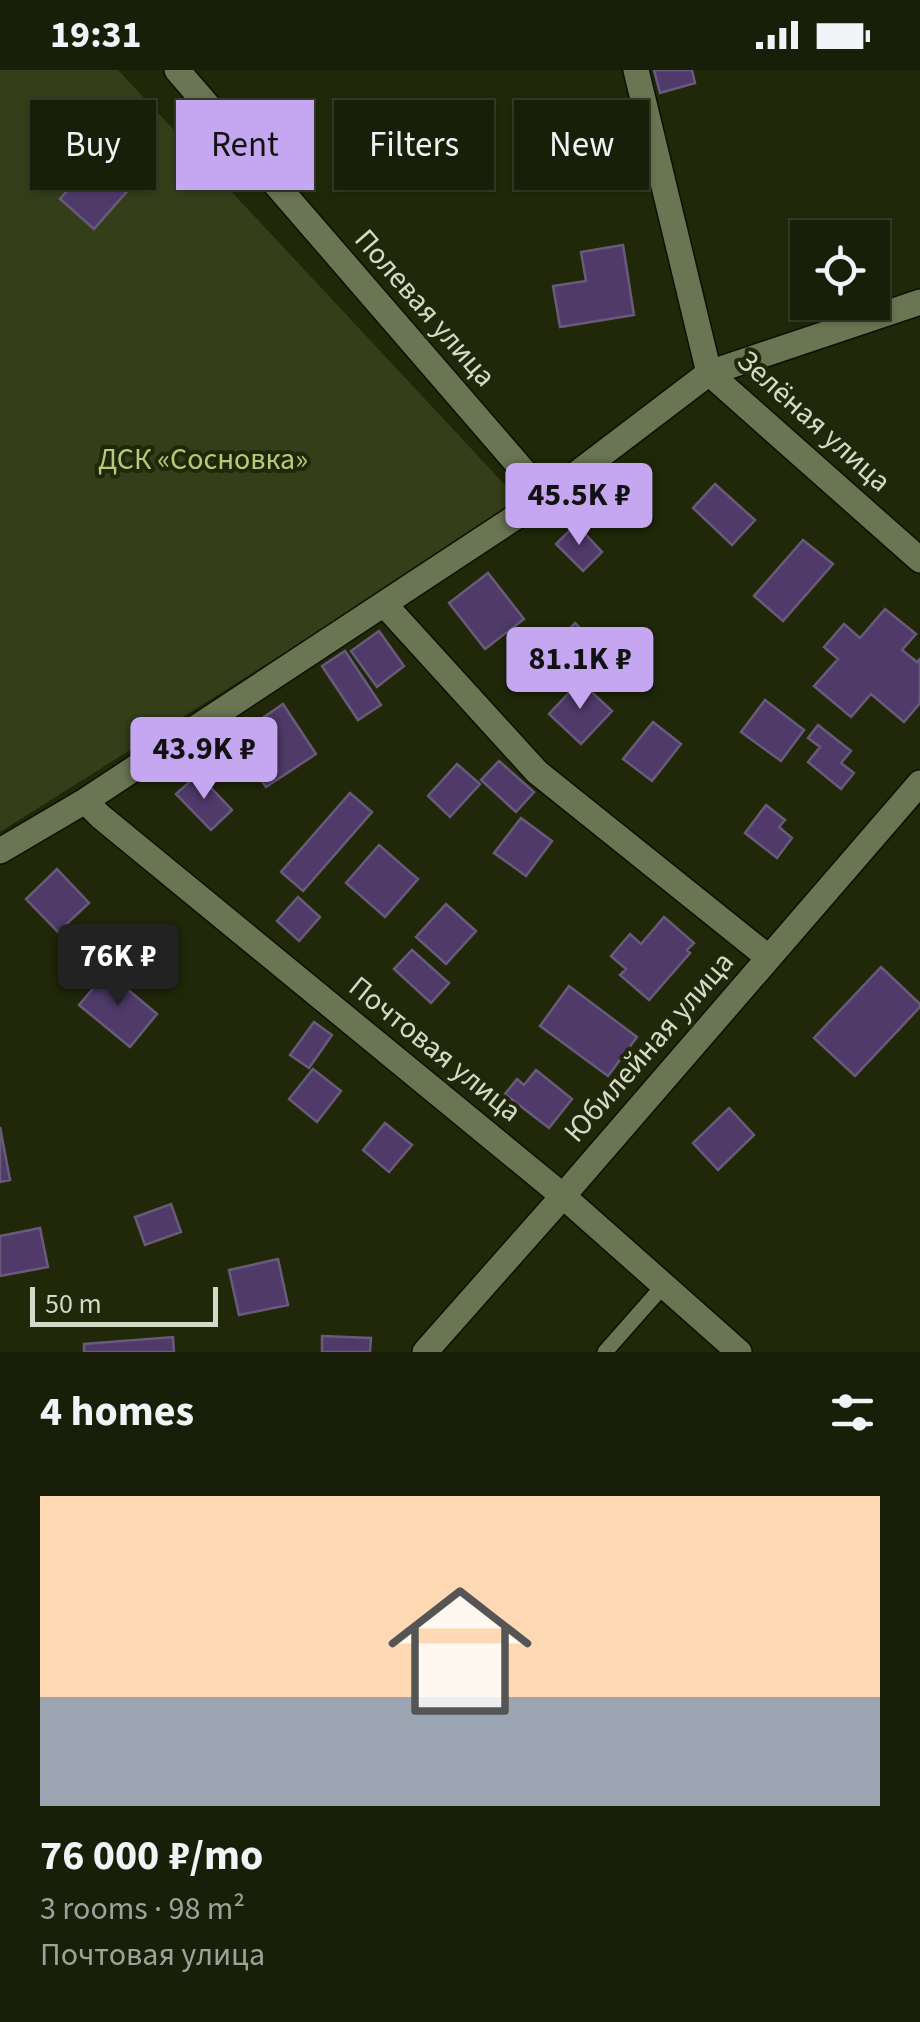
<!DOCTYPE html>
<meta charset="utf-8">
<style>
:root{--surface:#181e07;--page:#252b15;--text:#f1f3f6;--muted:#9fa29b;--line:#363c28;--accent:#c5a6f1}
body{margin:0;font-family:"Source Sans 3",sans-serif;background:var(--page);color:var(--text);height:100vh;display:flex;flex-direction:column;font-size:38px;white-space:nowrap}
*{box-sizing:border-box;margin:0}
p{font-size:32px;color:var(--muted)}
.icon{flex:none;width:55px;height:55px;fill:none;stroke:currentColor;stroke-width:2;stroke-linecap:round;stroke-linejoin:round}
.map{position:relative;height:1282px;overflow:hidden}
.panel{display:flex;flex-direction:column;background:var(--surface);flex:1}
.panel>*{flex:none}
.top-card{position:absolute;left:30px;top:30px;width:860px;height:90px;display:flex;gap:20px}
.tools{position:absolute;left:790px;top:150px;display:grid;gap:20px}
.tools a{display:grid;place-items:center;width:100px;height:100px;border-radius:0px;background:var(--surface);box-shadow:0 2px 8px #0004,0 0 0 2px var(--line);font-size:50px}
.scale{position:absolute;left:30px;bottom:25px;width:188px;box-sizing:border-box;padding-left:10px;border:5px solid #d4dac8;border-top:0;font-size:28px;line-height:35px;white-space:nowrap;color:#d4dac8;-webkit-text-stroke:8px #202809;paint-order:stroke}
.price{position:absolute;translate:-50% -85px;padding:0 22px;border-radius:10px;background:var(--accent);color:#111;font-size:32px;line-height:65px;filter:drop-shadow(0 2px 5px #0008)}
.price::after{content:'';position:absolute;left:50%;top:60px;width:30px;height:22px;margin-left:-15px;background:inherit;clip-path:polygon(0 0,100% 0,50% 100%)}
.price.selected{background:#222;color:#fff}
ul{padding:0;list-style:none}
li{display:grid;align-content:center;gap:20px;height:530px;padding:0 40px}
li span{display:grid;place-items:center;height:310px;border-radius:0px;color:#555}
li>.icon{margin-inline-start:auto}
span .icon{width:180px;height:180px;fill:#fffc;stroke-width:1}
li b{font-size:42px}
h2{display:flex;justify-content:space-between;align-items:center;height:120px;padding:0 40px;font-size:42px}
.chip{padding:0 35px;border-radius:0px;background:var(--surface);box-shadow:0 2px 8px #0004,0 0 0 2px var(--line);font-size:35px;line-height:90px}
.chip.selected{background:var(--accent);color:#111}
.status{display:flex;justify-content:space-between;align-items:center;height:70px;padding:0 50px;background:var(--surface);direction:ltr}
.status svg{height:28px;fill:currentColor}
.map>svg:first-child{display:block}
.green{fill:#343f1a}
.building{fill:#4f3a6a;stroke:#685b7a;stroke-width:2.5}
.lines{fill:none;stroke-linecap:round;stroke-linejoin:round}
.lane-casing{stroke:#0a1100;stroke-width:18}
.street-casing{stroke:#0a1100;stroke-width:28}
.lane{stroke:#6a7553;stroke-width:15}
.street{stroke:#6a7553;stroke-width:25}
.labels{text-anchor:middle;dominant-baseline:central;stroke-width:8;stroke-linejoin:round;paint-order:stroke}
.street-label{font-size:30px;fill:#d4dac8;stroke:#202809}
.park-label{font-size:30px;fill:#b2cc78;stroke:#202809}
</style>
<div class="status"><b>19:31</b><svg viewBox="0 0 49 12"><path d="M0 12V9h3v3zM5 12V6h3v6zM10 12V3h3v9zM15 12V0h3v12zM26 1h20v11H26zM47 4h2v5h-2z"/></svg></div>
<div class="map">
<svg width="920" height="1282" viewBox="0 0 920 1282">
<rect width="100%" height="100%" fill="#202809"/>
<!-- green -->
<path class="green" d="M0 0H118L522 433 0 762Z"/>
<!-- building -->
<path class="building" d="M654 0H692L695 13 660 23Z
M391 30 397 39 408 31 433 63 387 100 380 91 368 100 355 84 368 74 362 67 375 57 368 48Z
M585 41 595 96 550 104 540 49Z
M102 81 136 111 94 159 60 129Z
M623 175 634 245 560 257 553 216 586 211 581 182Z
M715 414 755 450 732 475 693 438Z
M576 454 602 482 583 501 556 474Z
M803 470 833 494 783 551 754 526Z
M488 503 524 549 485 579 449 533Z
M885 539 916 564 902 580 917 592 920 589V633L904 652 871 624 851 647 814 616 838 589 824 577 844 554 860 568Z
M575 553 587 565 572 581 560 569Z
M379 561 404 596 377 617 351 581Z
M345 581 381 635 358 650 322 596Z
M580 611 612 641 581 674 549 644Z
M765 630 804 660 781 691 741 662Z
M283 634 316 684 266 717 233 668Z
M653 652 681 674 652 711 623 689Z
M818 655 851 681 841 693 854 703 841 719 808 692 820 677 808 668Z
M499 691 534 722 516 742 481 710Z
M457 694 480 714 450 747 428 726Z
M198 704 232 740 211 760 176 724Z
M350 723 372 742 303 821 281 802Z
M766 735 785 750 779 757 792 768 777 788 745 763Z
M521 748 552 771 526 806 494 783Z
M379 775 418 809 385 847 346 813Z
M57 799 89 833 58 862 26 829Z
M298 827 320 847 299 871 277 851Z
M446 834 476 861 446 894 416 867Z
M664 847 694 873 687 880 690 883 649 930 620 905 626 899 611 886 630 864 641 874Z
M412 880 449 913 431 933 394 899Z
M881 897 920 934V937L855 1006 814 968Z
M107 902 157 944 130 977 79 935Z
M569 916 637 967 608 1006 540 956Z
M314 952 332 965 309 998 290 985Z
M313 999 341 1021 317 1052 289 1029Z
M536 1000 572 1029 549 1058 505 1024 517 1009 524 1015Z
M729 1038 754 1065 718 1100 693 1073Z
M385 1053 412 1075 389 1102 363 1080Z
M0 1057 10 1110 0 1112Z
M171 1134 181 1162 145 1175 135 1147Z
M40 1158 48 1197 0 1206V1166Z
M278 1189 288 1235 239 1245 229 1200Z
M322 1266 371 1268 370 1282H322Z
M173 1267 174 1282H84V1274Z"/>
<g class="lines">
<defs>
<path id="lane" d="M605 1282 664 1215"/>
<path id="street" d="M177 0 546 427
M636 0 709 303 920 490
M385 535 537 702 769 888
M85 731 100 746 563 1126 739 1282
M0 781 85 731 546 427 709 303 920 232
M425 1282 563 1126 920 713"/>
</defs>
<!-- lane casing -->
<use href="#lane" class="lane-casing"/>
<!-- street casing -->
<use href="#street" class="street-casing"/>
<!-- lane -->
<use href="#lane" class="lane"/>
<!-- street -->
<use href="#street" class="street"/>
</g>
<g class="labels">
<!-- street labels -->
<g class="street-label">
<text transform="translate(425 238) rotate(49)">Полевая улица</text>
<text transform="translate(814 351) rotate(42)">Зелёная улица</text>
<text transform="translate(649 977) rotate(-49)">Юбилейная улица</text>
<text transform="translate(435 979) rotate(39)">Почтовая улица</text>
</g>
<!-- park labels -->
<g class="park-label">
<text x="203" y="389">ДСК «Сосновка»</text>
</g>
</g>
</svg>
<div class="tools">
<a><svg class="icon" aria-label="locate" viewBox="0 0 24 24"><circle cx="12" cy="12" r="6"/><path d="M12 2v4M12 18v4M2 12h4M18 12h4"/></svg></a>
</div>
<div class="scale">50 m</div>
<b class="price" style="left:579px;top:478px">45.5K ₽</b>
<b class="price" style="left:580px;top:642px">81.1K ₽</b>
<b class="price" style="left:204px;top:732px">43.9K ₽</b>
<b class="price selected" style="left:118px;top:939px">76K ₽</b>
<div class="top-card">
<a class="chip">Buy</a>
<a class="chip selected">Rent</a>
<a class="chip">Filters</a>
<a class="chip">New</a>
</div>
</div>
<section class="panel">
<h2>4 homes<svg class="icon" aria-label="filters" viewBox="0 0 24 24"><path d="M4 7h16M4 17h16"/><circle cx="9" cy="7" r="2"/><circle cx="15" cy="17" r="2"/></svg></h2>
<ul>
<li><span style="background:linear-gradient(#ffd9b3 65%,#9aa5b1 0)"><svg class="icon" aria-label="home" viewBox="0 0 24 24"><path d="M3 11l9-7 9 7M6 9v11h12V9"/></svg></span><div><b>76 000 ₽/mo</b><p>3 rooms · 98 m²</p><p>Почтовая улица</p></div></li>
</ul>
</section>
